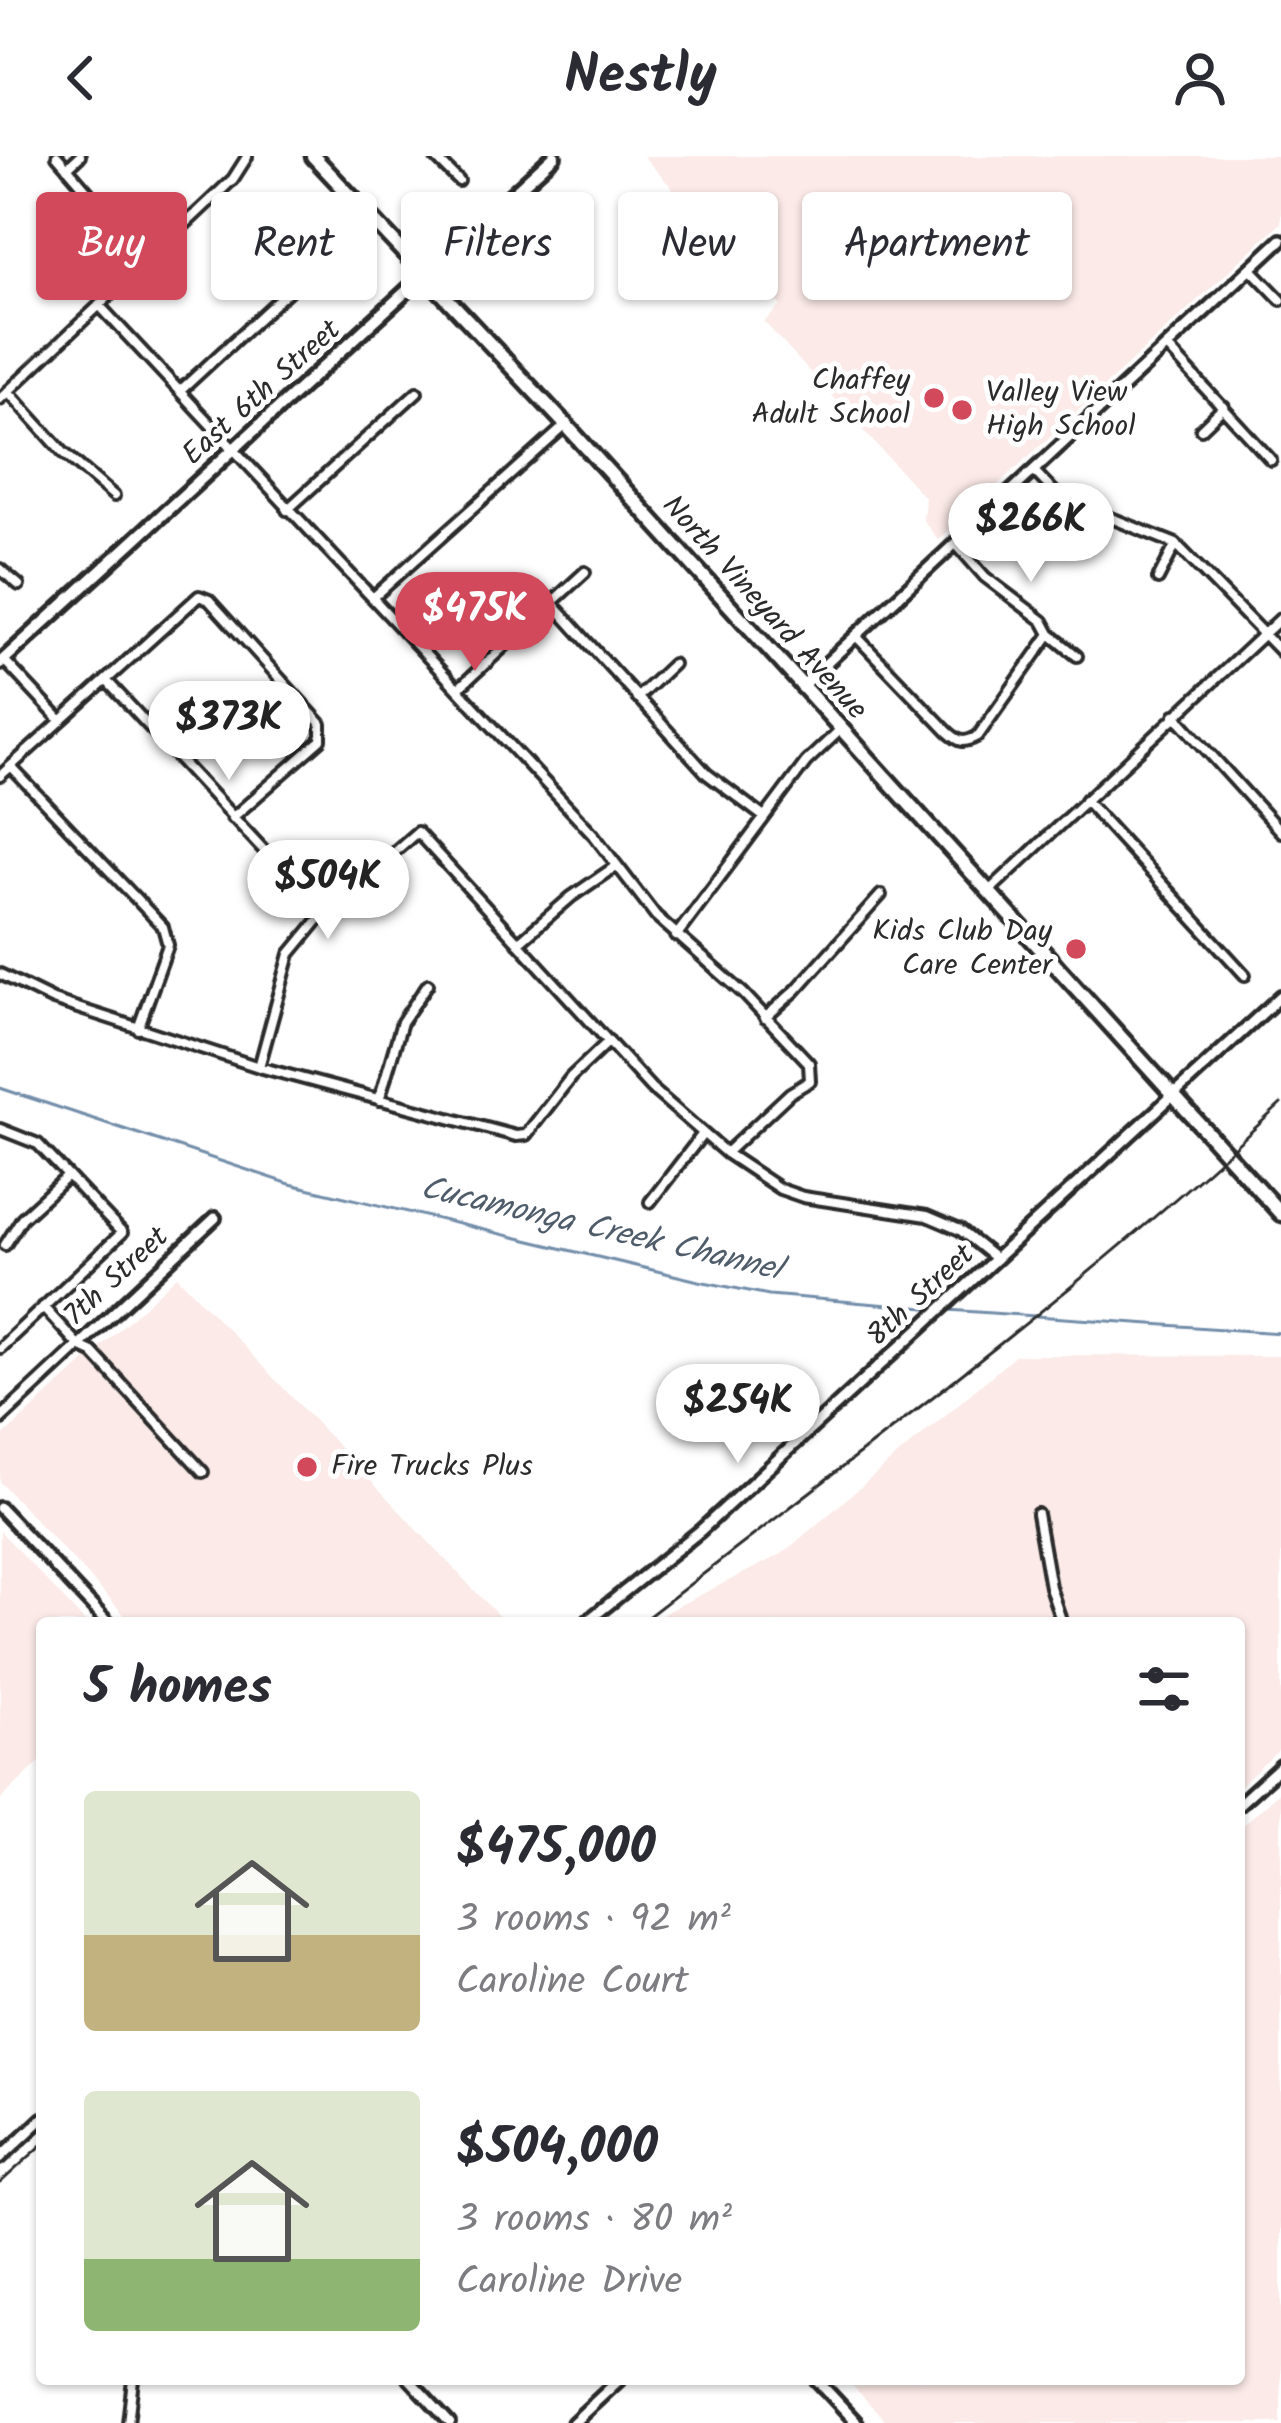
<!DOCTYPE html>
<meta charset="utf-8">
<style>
:root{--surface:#fff;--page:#f7f7f7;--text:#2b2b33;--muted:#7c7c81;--accent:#d1495b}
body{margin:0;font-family:Kalam,sans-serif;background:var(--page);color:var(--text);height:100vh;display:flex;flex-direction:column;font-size:45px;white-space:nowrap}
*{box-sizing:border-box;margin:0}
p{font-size:39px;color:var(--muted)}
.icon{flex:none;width:66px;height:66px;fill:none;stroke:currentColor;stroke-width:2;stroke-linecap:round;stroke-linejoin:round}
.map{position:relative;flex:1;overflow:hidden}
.panel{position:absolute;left:36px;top:1461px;width:1209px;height:768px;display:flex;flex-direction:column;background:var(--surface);border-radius:12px;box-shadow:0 3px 9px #0004}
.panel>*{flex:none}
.hud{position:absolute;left:36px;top:36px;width:1209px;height:108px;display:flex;gap:24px}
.price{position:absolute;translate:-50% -102px;padding:0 27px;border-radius:42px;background:#fff;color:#222;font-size:39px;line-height:78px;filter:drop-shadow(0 3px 6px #0008)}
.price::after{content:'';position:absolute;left:50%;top:72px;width:36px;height:27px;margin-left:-18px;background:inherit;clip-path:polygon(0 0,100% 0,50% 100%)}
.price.current{background:var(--accent);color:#fff}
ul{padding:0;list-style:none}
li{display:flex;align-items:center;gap:36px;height:300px;padding:0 48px}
li span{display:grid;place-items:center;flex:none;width:336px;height:240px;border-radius:12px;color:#555}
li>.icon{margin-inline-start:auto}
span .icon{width:144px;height:144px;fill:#fffc;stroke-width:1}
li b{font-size:51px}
h2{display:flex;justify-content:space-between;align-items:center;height:144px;padding:0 48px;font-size:51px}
.chip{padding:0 42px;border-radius:12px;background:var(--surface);box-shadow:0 3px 9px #0004;font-size:42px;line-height:108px}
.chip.current{background:var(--accent);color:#fff}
header{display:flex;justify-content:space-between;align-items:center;height:156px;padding:0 48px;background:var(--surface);font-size:54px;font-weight:600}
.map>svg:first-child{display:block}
.built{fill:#fbeae7}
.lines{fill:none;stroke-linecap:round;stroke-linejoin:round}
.stream{stroke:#728da9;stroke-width:3}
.minor-casing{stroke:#2b2b2b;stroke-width:16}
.tertiary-casing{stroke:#2b2b2b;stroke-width:18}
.secondary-casing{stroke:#2b2b2b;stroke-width:20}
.primary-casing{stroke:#2b2b2b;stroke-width:21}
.minor{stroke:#fff;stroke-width:8}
.tertiary{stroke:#fff;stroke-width:9}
.secondary{stroke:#fff;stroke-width:10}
.primary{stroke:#fff;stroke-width:12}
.rail{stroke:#2b2b2b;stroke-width:3}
.poi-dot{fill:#d1495b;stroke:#fff;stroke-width:4.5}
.labels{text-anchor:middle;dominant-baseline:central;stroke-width:10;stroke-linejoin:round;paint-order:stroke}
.poi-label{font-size:30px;fill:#2b2b2b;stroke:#fff;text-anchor:end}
.street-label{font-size:30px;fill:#2b2b2b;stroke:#fff}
.water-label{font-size:33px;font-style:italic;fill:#4f5c6a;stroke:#fff}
</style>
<header><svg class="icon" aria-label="back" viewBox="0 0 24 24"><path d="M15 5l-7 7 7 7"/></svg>Nestly<svg class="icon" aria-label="person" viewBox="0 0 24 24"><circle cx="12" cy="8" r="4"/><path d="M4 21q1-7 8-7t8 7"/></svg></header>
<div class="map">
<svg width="1281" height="2267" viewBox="0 0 1281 2267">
<rect width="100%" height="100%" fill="#fff"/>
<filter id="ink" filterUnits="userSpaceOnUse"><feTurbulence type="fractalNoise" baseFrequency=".00833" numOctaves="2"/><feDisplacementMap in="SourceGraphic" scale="24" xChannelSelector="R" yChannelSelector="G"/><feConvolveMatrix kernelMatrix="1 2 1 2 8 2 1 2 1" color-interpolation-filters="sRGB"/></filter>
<g filter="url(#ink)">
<!-- built -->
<path class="built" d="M643 0H1281V67L938 384 923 364 925 342 764 166 781 150Z
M177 1120 361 1314 505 1467H132L0 1326V1283Z
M1016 1199 1281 1200V1592L1239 1631V1467H652L666 1456 782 1398Z
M0 1375 86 1467H42V1604L0 1644Z
M1281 1634V2267H888L846 2223H1239V1673Z"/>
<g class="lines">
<!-- stream -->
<path class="stream" d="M0 932 290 1028 699 1125 769 1139 938 1153
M948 1154 1281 1177"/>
<defs>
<path id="minor" d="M57 0 147 104
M434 0 459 25
M67 12 80 0
M1251 113 1281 144
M99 149 593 678 656 760 743 837 809 907 810 925 790 937 726 997
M1167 191 1271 304
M8 235 63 296 114 340
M180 235 335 92
M0 243 233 23 247 1
M1201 273 1224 251
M1034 315 1059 341 1176 388 1281 496
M287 354 417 236
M956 388 985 421 1043 465 1050 478 1077 500
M0 413 19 429
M1158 423 1176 388
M375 440 566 269
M552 447 707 618 764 661
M856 480 948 576C959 586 964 588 978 580L1050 478
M4 504 61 565
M106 524 323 758
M459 532 585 416
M637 542 673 508
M1175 559 1281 676
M11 611 163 771 168 789 138 873
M0 620 199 440 209 444 321 568V584L232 662
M1085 644 1245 819
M989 735 1281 462
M676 780 806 606 841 573
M518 787 571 741 616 710
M0 818 53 844 259 911 516 980 526 979 571 921 609 885
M765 862 796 834 881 739
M259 911 290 798 323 758 417 676 651 932 726 997 780 1033 803 1041 927 1060 960 1074 996 1103
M379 944 402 866 428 828
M0 973 38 988 122 1077 0 1192
M650 1046 702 979
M5 1089 22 1062 68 1020
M43 1151 79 1190 92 1196 203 1316
M1037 1358 1050 1431 1062 1467
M409 2223 450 2267
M128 2267 133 2223"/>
<path id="tertiary" d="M801 531 1281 84
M0 1263 215 1062
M0 1352 108 1467
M585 1467 700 1375 1281 840
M1239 1648 1281 1610
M0 2002 42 1963
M816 2223 857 2267
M573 2267 620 2223"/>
<path id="secondary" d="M0 507 554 0"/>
<path id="primary" d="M313 0 566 269 1281 1058"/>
</defs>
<!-- minor casing -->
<use href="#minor" class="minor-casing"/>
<!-- tertiary casing -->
<use href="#tertiary" class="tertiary-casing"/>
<!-- secondary casing -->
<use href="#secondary" class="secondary-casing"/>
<!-- primary casing -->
<use href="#primary" class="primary-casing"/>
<!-- minor -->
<use href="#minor" class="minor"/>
<!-- tertiary -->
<use href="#tertiary" class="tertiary"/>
<!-- secondary -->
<use href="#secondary" class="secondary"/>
<!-- primary -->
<use href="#primary" class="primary"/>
<!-- rail -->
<path class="rail" d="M640 1467C857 1298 1080 1136 1281 948
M0 2027 42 1989"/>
</g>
</g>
<!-- markers -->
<g class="poi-dot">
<circle cx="934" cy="242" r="12"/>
<circle cx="962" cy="254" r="12"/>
<circle cx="1076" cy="793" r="12"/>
<circle cx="307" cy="1311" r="12"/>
</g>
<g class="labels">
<!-- poi labels -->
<g class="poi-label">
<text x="910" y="225">Chaffey<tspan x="910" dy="34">Adult School</tspan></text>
<text x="986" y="237" text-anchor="start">Valley View<tspan x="986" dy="34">High School</tspan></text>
<text x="1052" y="776">Kids Club Day<tspan x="1052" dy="34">Care Center</tspan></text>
<text x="331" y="1311" text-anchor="start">Fire Trucks Plus</text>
</g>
<!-- street labels -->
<g class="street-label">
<text transform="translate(262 237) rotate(-42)">East 6th Street</text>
<text transform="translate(764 452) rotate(48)">North Vineyard Avenue</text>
<text transform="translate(117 1121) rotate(-43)">7th Street</text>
<text transform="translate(921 1140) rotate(-43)">8th Street</text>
</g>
<!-- water labels -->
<g class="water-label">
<text transform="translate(601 1074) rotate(13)">Cucamonga Creek Channel</text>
</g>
</g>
</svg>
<b class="price" style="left:1031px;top:429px">$266K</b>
<b class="price current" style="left:475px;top:518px">$475K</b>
<b class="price" style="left:229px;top:627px">$373K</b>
<b class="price" style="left:328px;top:786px">$504K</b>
<b class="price" style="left:738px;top:1310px">$254K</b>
<div class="hud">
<a class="chip current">Buy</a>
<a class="chip">Rent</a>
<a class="chip">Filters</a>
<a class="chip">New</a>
<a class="chip">Apartment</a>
</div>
<section class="panel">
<h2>5 homes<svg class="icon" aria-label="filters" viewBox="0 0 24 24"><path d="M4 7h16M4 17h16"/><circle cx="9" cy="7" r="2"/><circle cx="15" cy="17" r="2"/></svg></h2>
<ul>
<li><span style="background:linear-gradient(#dfe7d0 60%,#c2b280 0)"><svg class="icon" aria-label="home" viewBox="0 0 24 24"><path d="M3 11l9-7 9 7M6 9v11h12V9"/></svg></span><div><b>$475,000</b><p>3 rooms · 92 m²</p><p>Caroline Court</p></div></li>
<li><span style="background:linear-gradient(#dfe7d0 70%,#8fb573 0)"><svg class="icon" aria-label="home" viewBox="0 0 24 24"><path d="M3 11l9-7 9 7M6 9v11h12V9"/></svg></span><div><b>$504,000</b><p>3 rooms · 80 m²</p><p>Caroline Drive</p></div></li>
</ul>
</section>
</div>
